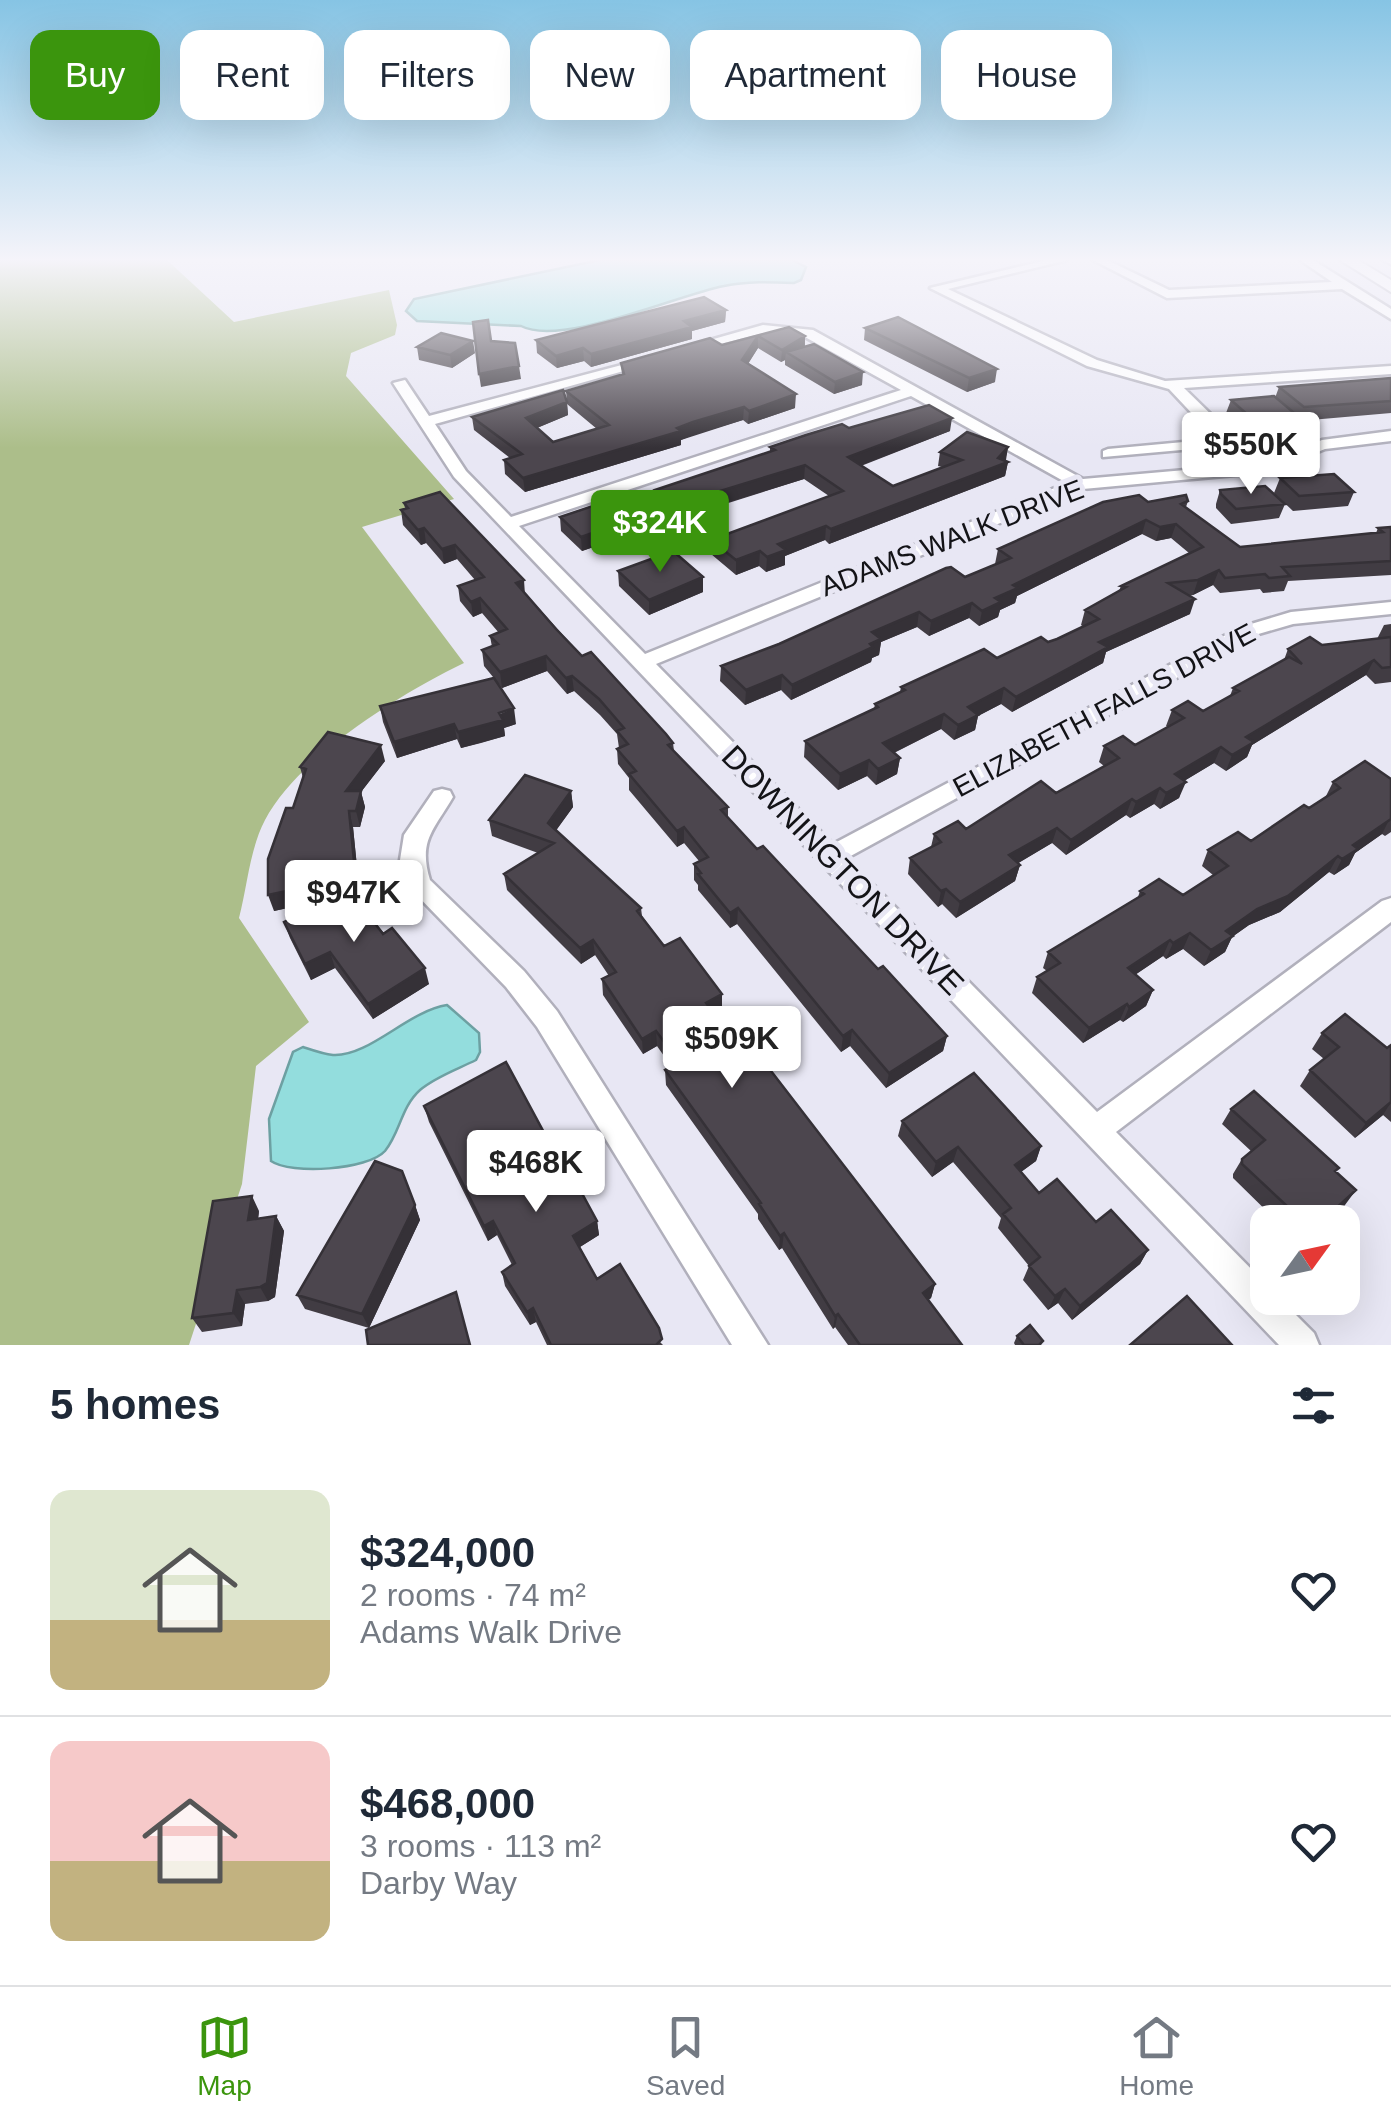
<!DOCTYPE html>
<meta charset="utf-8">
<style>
:root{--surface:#fff;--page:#f2f2f3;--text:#1f2937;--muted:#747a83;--line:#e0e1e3;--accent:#3b950d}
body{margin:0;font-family:Arial,sans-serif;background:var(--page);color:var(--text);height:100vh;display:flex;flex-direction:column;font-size:38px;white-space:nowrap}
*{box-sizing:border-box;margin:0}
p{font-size:32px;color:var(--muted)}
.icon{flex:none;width:55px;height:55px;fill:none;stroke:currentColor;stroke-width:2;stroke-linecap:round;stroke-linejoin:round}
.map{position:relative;height:1345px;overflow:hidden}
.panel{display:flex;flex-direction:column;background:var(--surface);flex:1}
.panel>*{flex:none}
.guide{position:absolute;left:30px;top:30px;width:1332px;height:90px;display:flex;gap:20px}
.needle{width:65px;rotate:57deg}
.fabs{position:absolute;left:1250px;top:1205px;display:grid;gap:20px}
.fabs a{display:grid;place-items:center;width:110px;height:110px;border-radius:20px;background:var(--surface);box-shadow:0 10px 40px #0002;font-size:50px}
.price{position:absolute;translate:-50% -85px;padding:0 22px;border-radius:10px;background:#fff;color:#222;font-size:32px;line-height:65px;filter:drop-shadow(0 2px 5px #0008)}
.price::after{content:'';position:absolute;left:50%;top:60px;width:30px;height:22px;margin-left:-15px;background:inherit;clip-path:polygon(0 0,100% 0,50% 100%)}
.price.active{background:var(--accent);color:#fff}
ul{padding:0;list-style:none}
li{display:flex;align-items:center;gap:30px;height:250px;padding:0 50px}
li+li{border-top:2px solid var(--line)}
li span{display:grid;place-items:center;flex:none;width:280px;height:200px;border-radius:20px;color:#555}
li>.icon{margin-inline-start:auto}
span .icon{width:120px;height:120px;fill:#fffc;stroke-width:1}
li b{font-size:42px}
h2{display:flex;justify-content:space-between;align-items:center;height:120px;padding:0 50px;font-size:42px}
.pill{padding:0 35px;border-radius:20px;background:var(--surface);box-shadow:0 10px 40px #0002;font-size:35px;line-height:90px}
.pill.active{background:var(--accent);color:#fff}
.menu{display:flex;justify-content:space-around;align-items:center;height:140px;border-top:2px solid var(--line);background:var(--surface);font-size:28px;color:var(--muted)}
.menu a{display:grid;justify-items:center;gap:5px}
.menu .active{color:var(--accent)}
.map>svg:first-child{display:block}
.forest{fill:#acbe8a}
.water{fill:#93dddd;stroke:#6da0a2;stroke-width:2.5}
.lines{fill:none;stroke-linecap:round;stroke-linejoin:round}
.street-casing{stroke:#b1b0bc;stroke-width:5}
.secondary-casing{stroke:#b1b0bc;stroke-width:4}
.street{fill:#fff;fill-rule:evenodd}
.secondary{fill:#fff;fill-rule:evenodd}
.wall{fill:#413c43;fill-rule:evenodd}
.shaded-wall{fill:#353137}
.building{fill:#4c464e;stroke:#353137;stroke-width:2.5}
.labels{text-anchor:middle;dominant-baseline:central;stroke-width:10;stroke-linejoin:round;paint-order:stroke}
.street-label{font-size:28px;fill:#131317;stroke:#e8e7f4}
.near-street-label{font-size:32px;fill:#131317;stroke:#e8e7f4}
</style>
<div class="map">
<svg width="1391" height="1345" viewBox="0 0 1391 1345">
<rect width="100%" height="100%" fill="#e8e7f4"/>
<!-- forest -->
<path class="forest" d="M0 260H167L234 322 389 290 397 325 395 335 351 353 346 376 454 499 362 527 464 663C400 694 299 756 265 820 250 848 247 888 239 918L309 1022 256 1066 242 1184 189 1345H0Z"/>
<!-- water -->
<path class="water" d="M600 260H792L806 267 801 280 794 283C771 282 747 281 724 286 677 295 562 347 521 326L417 321 406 311 414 299Z
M447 1005 479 1033 480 1052 476 1060C458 1069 435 1077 420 1090 401 1107 400 1133 385 1151 368 1170 291 1175 271 1161L269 1119 293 1052 303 1047C312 1050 323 1054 333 1055 369 1057 408 1011 447 1005Z"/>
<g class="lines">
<defs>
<path id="street" d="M1047 260H1067L948 289 1097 360 1165 381 1391 366V374L1184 388 1226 429 1232 439 1226 446 1103 457V451L1108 449 1216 439 1169 389 1087 366 930 288Z
M1093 260H1107L1169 290 1332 282 1300 260H1313L1391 309V319L1342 289 1167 298Z
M1383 260H1391V264Z
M763 325 813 330 1083 479 1265 463 1322 440 1391 431V441L1325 449 1268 472 1083 489 656 664 833 844 1241 627 1291 612 1391 602V614L1293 624 1255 635 847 858 1097 1112 1382 901 1391 898V922L1116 1132 1268 1286V1298H1279L1314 1333 1319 1345H1279L454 477 393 383 405 380 429 416 652 357V363L435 424 466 471 511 517 901 390 805 337 763 333 689 352 682 348ZM911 396 1067 483 645 654 519 526Z
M442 789 450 791 453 797C434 830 418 840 430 880L524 971 557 1011 768 1345H732L537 1027 506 987 407 885 400 860 404 835 434 791Z"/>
<path id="secondary" d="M1340 260H1358L1391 280V292Z"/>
</defs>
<!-- street casing -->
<use href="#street" class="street-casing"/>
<!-- secondary casing -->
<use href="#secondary" class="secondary-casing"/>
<!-- street -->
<use href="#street" class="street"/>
<!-- secondary -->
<use href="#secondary" class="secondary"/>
</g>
<!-- wall -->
<path class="wall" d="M726 310 725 322 692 331V339L591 367 584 361 557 368 537 353 536 340Z
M789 327 805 336V346L862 385 834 394 785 365V360L781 362 758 348 748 364 795 408 748 424 743 420 693 435 681 440V445L525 492 505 474 504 460 510 458 474 430 472 417 567 401 566 391 622 375 621 363 722 345ZM567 404 597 429 553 442 537 428 568 415Z
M865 328 995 382 967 392 864 340Z
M417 347 475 353 452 368 419 360Z
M1391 378V413L1299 421 1292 415 1288 426 1245 430 1226 413 1231 400 1275 398 1279 387Z
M849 428 950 431 861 466 893 486 942 467 938 466 940 452 1008 447 1005 461 1008 462 1005 476 829 544 825 540 785 556V565L766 572 759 566 736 575 711 554V543L679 555 635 516 634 502 655 495V490L770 452V447ZM804 479 829 496 718 537 700 512Z
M1280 478 1354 492 1348 506 1293 511 1274 493Z
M1220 490 1285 504 1279 518 1231 524 1216 508V504Z
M1188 501 1186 507 1240 547 1376 533 1378 528 1391 527V575L1288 581 1284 591 1263 593 1260 589 1220 593 1213 585 1193 595 1189 596 1190 614 1106 652 1103 663 1012 712 1001 704 978 716 975 730 954 740 941 729 894 753 900 758 897 774 876 785 867 776 838 790 804 757 805 741 874 709 875 704 900 692 901 687 1057 639 1084 627 1081 625 1085 610 1119 591 1121 586 1189 553 1171 538 1156 541 1142 534 1017 596 1015 603 1000 610 998 617 979 626 969 618 929 636 917 627 881 642 879 655 872 658 871 662 791 700 781 690 745 705 720 681 721 666 965 577 995 564 998 549 1148 502Z
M404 503 525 593 582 656 673 743 674 751 728 807V817L757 849 947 1036 943 1051 886 1088 850 1046 841 1052 737 924 730 928 698 890V885L694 880V864L699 861 684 843 677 847 629 790V778L618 764 617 749 619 748 617 734 600 715 574 691 567 694 547 671 502 688 484 666 482 650 492 647 490 636 499 633 482 613 473 617 460 601 458 586 475 580 457 559 444 564 426 543 421 545 403 525 401 510 405 509Z
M560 517 636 518 637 532 582 551 561 531Z
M618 571 703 592 649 615 619 586Z
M1391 624V682L1375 684 1366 675 1252 745 1247 757 1226 771 1214 763 1184 781 1179 798 1160 809 1154 804 1130 818 1126 815 1066 855 1052 843 1018 863 1020 865 1015 881 956 918 942 904 938 907 908 874 910 858 931 847 934 834 966 829 1056 793 1104 766 1099 762 1104 746 1135 745 1168 727 1166 726 1172 710 1203 711 1230 696 1233 688 1284 660 1288 649 1377 639 1384 625Z
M380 706 516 724 504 728 505 736 481 743 461 748 457 739 397 758 383 722Z
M385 761 361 792 365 807 360 827H353L358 877 343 880 346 890 429 984 373 1019 335 968 311 980 290 938 284 922 328 899 274 911 293 808 303 778 300 767Z
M1391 779V832L1385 836 1382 834 1355 853 1349 865 1334 875 1329 872 1280 912 1249 925 1232 937 1225 952 1204 966 1183 949 1166 959 1163 956 1135 975 1153 990 1146 1006 1123 1022 1120 1020 1083 1043 1032 993 1037 977 1047 971 1043 968 1048 952 1138 897 1140 891 1183 895 1213 875 1202 866 1208 850 1251 841 1325 798 1333 782Z
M571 791 573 807 556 830 641 908 642 916 664 946 722 994V1010L714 1014 935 1284 931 1298 928 1300 962 1345H848L835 1327 833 1329 782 1248 779 1250 758 1219V1214L666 1085 665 1070 671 1066 657 1046 643 1054 603 995 602 979 609 976 595 955 581 964 507 890 504 874 538 853 492 836 489 820Z
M1322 1033 1387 1048 1391 1045V1122L1383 1115 1355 1138 1300 1086 1310 1070 1324 1059 1312 1049Z
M424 1106 575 1190 597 1221 599 1235 580 1247 597 1279 663 1345H547L536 1322 530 1325 505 1286 502 1272 512 1265 497 1235 488 1241 429 1122Z
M1231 1109 1345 1205 1326 1222H1278L1233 1178V1174L1242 1159 1251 1151 1222 1124Z
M902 1121 1041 1146 1036 1161 1021 1172 1039 1193 1148 1250 1140 1264 1072 1320 1058 1303 1048 1310 1023 1280 1029 1266 998 1228 1001 1218 953 1162 932 1177 898 1136Z
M415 1205 420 1220 369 1328 305 1309 297 1295Z
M259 1211 258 1219 276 1216 284 1231 275 1297 268 1301 245 1304 242 1326 202 1332 192 1318Z
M1017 1336 1043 1341 1041 1345H1015L1014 1343Z"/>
<!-- shaded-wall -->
<path class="shaded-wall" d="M726 310 725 322 692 331V339L591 367V354L684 321Z
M758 336V348L742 373V360Z
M805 336 804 349 786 352 785 360 781 362 782 350Z
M473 341 475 353 452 368 450 355Z
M583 348 584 361 557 368 556 356Z
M519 366 521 379 481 387 479 374Z
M997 369 995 382 967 392 969 378Z
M863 372 862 385 834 394 835 382Z
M796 394 795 408 748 424 749 411Z
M567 402 568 415 527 432 526 418Z
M744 407 743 420 681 440V445L525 492 523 478Z
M952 418 950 431 846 471 848 457Z
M1008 447 1006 460 1002 465 1008 462 1005 476 829 544 831 529 998 458Z
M805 465 804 479 700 511 693 520 694 499Z
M636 518 637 532 582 551 581 537Z
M1146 520 1142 534 1017 596 1015 603 1000 610 998 617 979 626 982 611 1013 585Z
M1176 524 1171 538 1156 541 1160 527Z
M718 526V541L711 540V543L679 555V540Z
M826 526 825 540 785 556V565L766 572 767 557 778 544Z
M424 528 426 543 421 545 418 530Z
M455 545 457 559 444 564 442 549Z
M760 551 759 566 736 575V560Z
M1219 570 1213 585 1193 595 1198 580Z
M703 577V592L649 615V600Z
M524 580 525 595 516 583Z
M480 598 482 613 473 617 471 602Z
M1195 599 1190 614 1106 652 1103 663 1012 712 1016 697 1099 642Z
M972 603 969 618 929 636 931 621Z
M919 612 917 627 881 642 879 655 872 658 871 662 791 700 792 685 872 632Z
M546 656 547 671 502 688 500 672Z
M1374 660 1366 675 1252 745 1247 757 1226 771 1232 755 1246 737Z
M782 675 781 690 745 705 746 690Z
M572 676 574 691 567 694 566 678Z
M1004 688 1001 704 978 716 975 730 954 740 958 725 968 707Z
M514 708 516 724 504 728 505 736 461 748 458 732Z
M944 714 941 729 881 759 883 743Z
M454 724 457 739 397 758 394 742Z
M381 745 385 761 361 792 365 807 360 827 356 811 346 791Z
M1221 747 1214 763 1169 790 1175 774Z
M900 758 897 774 876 785 878 769Z
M869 760 867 776 838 790 840 774Z
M1186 782 1179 798 1160 809 1166 793Z
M1160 788 1154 804 1130 818 1136 802Z
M571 791 573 807 550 839 548 823Z
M1132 799 1126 815 1066 855 1071 840Z
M349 811 353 827 358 877 343 880 347 895 274 911 268 895 333 865Z
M1390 818 1382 834 1355 853 1349 865 1334 875 1342 859 1353 845Z
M684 827V843L677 847V831Z
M1057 828 1052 843 1005 871 1009 855Z
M1338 856 1329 872 1280 912 1249 925 1232 937 1225 952 1204 966 1211 950 1226 931Z
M1020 865 1015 881 956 918 960 902Z
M946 889 942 904 938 907 941 891Z
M738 908 737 924 730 928V913Z
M1190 933 1183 949 1166 959 1173 943Z
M593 940 595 955 581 964 580 948Z
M1170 940 1163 956 1121 984 1128 968Z
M330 952 335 968 311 980 305 964Z
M425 968 429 984 373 1019 368 1004Z
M1153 990 1146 1006 1123 1022 1129 1007Z
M722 994V1010L706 1019V1003Z
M1127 1004 1120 1020 1083 1043 1089 1028Z
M852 1030 850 1046 841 1052 843 1036Z
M656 1031 657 1046 643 1054 642 1039Z
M947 1036 943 1051 886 1088 889 1073Z
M1391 1102 1383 1115 1355 1138 1366 1123Z
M1041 1146 1036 1161 1010 1180 1015 1165Z
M958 1147 953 1162 932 1177 936 1162Z
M1356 1190 1345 1205 1326 1222H1321Z
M252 1196 259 1211 256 1235 248 1220Z
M415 1205 420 1220 369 1328 362 1314Z
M276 1216 284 1231 275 1297 268 1301 260 1287Z
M493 1221 497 1235 488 1241 484 1226Z
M597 1221 599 1235 575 1250 573 1236Z
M784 1233 782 1248 779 1250 780 1236Z
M1148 1250 1140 1264 1072 1320 1080 1306Z
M935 1284 931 1298 919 1307 923 1293Z
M1065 1289 1058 1303 1048 1310 1055 1296Z
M237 1290 245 1304 242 1326 233 1313Z
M533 1308 536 1322 530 1325 527 1312Z
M838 1314 835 1327 833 1329 835 1316Z"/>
<!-- building -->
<path class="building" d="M704 297 726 310 684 321 692 327 591 354 583 348 556 356 536 340Z
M898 317 997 369 969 378 865 328Z
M488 320 491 341 515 343 519 366 479 374 473 322Z
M789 327 805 336 782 350 758 336 742 360 796 394 749 411 744 407 693 422 677 428 681 431 523 478 504 460 522 454 472 417 563 390 567 402 526 418 553 442 609 425 566 391 624 374 621 363 710 338 722 345Z
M441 333 473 341 450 355 417 347Z
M814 344 863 372 835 382 786 352Z
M1391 378V401L1304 407 1279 387Z
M1274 396 1293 412 1249 416 1231 400Z
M929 405 952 418 848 457 893 486 962 460 940 452 967 432 1008 447 998 458 1008 462 831 529 826 526 778 544 786 550 767 557 760 551 736 560 711 540 843 491 805 465 694 499 700 504 693 506 718 526 679 540 634 502 659 493 655 490 775 450 770 447 806 435 842 424 849 428Z
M1334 474 1354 492 1299 496 1280 478Z
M1265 486 1285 504 1236 509 1221 494 1220 490Z
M440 492 524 580 516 583 556 629 582 656 591 652 666 734 673 743 668 745 728 807 721 810 757 849 763 846 878 969 883 966 947 1036 889 1073 852 1030 843 1036 738 908 730 913 698 874 701 873 694 864 708 857 684 827 677 831 629 774 636 771 617 749 628 744 617 731 624 728 599 699 572 676 566 678 546 656 500 672 482 650 498 644 490 636 507 629 480 598 471 602 458 586 484 577 455 545 442 549 424 528 418 530 401 510 408 508 404 503Z
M1139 495 1148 502 1186 495 1188 501 1181 504 1240 547 1383 532 1378 528 1391 527V561L1282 567 1290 576 1269 578 1265 574 1225 578 1219 570 1198 580 1168 583 1195 599 1099 642 1108 647 1016 697 1004 688 968 707 978 715 958 725 944 714 883 743 900 758 878 769 869 760 840 774 805 741 878 707 875 704 905 690 901 687 984 649 997 658 1041 637 1048 642 1057 639 1099 619 1085 610 1126 587 1121 586 1203 547 1176 524 1160 527 1146 520 1013 585 1018 588 995 598 1001 602 982 611 972 603 931 621 919 612 872 632 881 639 870 644 873 647 792 685 782 675 746 690 721 666 779 644 946 568 951 567 965 577 1011 558 998 549 1103 502Z
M614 499 636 518 581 537 560 517Z
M673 551 703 577 649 600 618 571Z
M1310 637 1322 645 1391 637V667L1382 668 1374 660 1246 737 1254 742 1232 755 1221 747 1175 774 1186 782 1166 793 1160 788 1136 802 1132 799 1071 840 1057 828 1009 855 1020 865 960 902 946 889 941 891 910 858 941 842 934 834 958 821 966 829 1041 781 1056 793 1119 758 1104 746 1123 736 1135 745 1184 718 1172 710 1188 701 1203 711 1239 691 1233 688 1289 657 1302 664 1288 649Z
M494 678 514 708 499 713 503 720 458 732 454 724 394 742 380 706Z
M328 732 381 745 346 791H361L356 811H349L354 861 333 865 343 879 268 895V859L286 808H293L306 769 300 767Z
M1365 761 1391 779V819L1353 845 1358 849 1342 859 1338 856 1288 896 1257 909 1226 931 1233 936 1211 950 1190 933 1173 943 1170 940 1128 968 1153 990 1129 1007 1127 1004 1089 1028 1037 977 1060 963 1048 952 1144 894 1140 891 1159 879 1183 895 1228 866 1208 850 1238 832 1251 841 1304 805 1309 808 1340 788 1333 782Z
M525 775 571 791 548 823 641 908 637 911 664 946 680 938 722 994 706 1003 729 1033 738 1028 935 1284 923 1293 962 1345H860L838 1314 835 1316 784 1233 780 1236 759 1204 761 1203 665 1070 679 1062 656 1031 642 1039 602 979 616 972 593 940 580 948 504 874 554 843 489 820Z
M349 889 383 934 392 928 425 968 368 1004 330 952 305 964 284 922Z
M1345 1014 1387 1048 1391 1045V1102L1366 1123 1310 1070 1339 1047 1322 1033Z
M506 1062 575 1190 579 1188 597 1221 573 1236 597 1279 620 1264 659 1328 662 1339 656 1345H551L533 1308 527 1312 502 1272 515 1263 493 1221 484 1226 424 1106Z
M974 1073 1041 1146 1015 1165 1039 1193 1057 1179 1096 1222 1111 1210 1148 1250 1080 1306 1065 1289 1055 1296 1029 1266 1040 1257 1003 1214 1011 1208 958 1147 936 1162 902 1121Z
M1254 1091 1339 1168 1335 1171 1356 1190 1321 1222H1304L1242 1164V1159L1265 1140 1231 1109Z
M375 1161 402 1171 415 1205 362 1314 297 1295Z
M252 1196 248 1220 276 1216 267 1283 260 1287 237 1290 233 1313 192 1318 213 1201Z
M456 1292 470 1345H368L366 1330Z
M1187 1296 1232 1345H1130Z
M1030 1325 1043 1341 1039 1345H1024L1017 1336Z"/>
<!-- sky -->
<linearGradient id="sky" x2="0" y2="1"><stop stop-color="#86c4e4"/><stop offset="0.58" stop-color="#f5f4fa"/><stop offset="1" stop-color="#f5f4fa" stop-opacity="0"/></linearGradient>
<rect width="1391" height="448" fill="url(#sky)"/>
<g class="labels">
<!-- street labels -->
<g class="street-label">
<text transform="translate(952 538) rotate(-21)">ADAMS WALK DRIVE</text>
<text transform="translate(1104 710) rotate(-28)">ELIZABETH FALLS DRIVE</text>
</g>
<!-- near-street labels -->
<g class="near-street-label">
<text transform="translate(843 870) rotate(46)">DOWNINGTON DRIVE</text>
</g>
</g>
</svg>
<div class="fabs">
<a><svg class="needle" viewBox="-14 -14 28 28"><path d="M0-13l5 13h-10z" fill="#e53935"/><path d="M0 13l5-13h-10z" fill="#747a83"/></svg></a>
</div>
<b class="price" style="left:1251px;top:497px">$550K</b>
<b class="price active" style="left:660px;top:575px">$324K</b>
<b class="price" style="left:354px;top:945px">$947K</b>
<b class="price" style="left:732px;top:1091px">$509K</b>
<b class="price" style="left:536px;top:1215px">$468K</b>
<div class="guide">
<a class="pill active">Buy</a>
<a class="pill">Rent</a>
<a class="pill">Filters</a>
<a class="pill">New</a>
<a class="pill">Apartment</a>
<a class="pill">House</a>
</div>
</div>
<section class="panel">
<h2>5 homes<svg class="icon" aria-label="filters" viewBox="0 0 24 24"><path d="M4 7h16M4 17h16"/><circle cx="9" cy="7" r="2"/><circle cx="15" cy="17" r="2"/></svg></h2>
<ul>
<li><span style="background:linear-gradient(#dfe7d0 65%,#c2b280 0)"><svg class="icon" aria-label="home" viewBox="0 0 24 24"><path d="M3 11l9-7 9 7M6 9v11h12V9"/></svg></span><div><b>$324,000</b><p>2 rooms · 74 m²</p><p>Adams Walk Drive</p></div><svg class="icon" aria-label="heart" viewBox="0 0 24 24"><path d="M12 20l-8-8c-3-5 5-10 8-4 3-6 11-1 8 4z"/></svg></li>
<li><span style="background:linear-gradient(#f6c9c9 60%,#c2b280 0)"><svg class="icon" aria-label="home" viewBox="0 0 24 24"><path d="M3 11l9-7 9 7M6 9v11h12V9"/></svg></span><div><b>$468,000</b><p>3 rooms · 113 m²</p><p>Darby Way</p></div><svg class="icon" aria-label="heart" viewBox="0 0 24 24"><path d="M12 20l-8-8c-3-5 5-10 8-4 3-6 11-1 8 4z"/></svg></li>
</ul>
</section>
<nav class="menu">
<a class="active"><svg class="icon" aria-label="map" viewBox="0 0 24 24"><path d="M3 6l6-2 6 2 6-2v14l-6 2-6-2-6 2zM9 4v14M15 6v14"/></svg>Map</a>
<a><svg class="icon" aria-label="saved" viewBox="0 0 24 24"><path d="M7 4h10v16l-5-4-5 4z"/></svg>Saved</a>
<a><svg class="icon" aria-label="home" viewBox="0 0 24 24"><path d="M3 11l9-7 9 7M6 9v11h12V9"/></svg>Home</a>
</nav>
